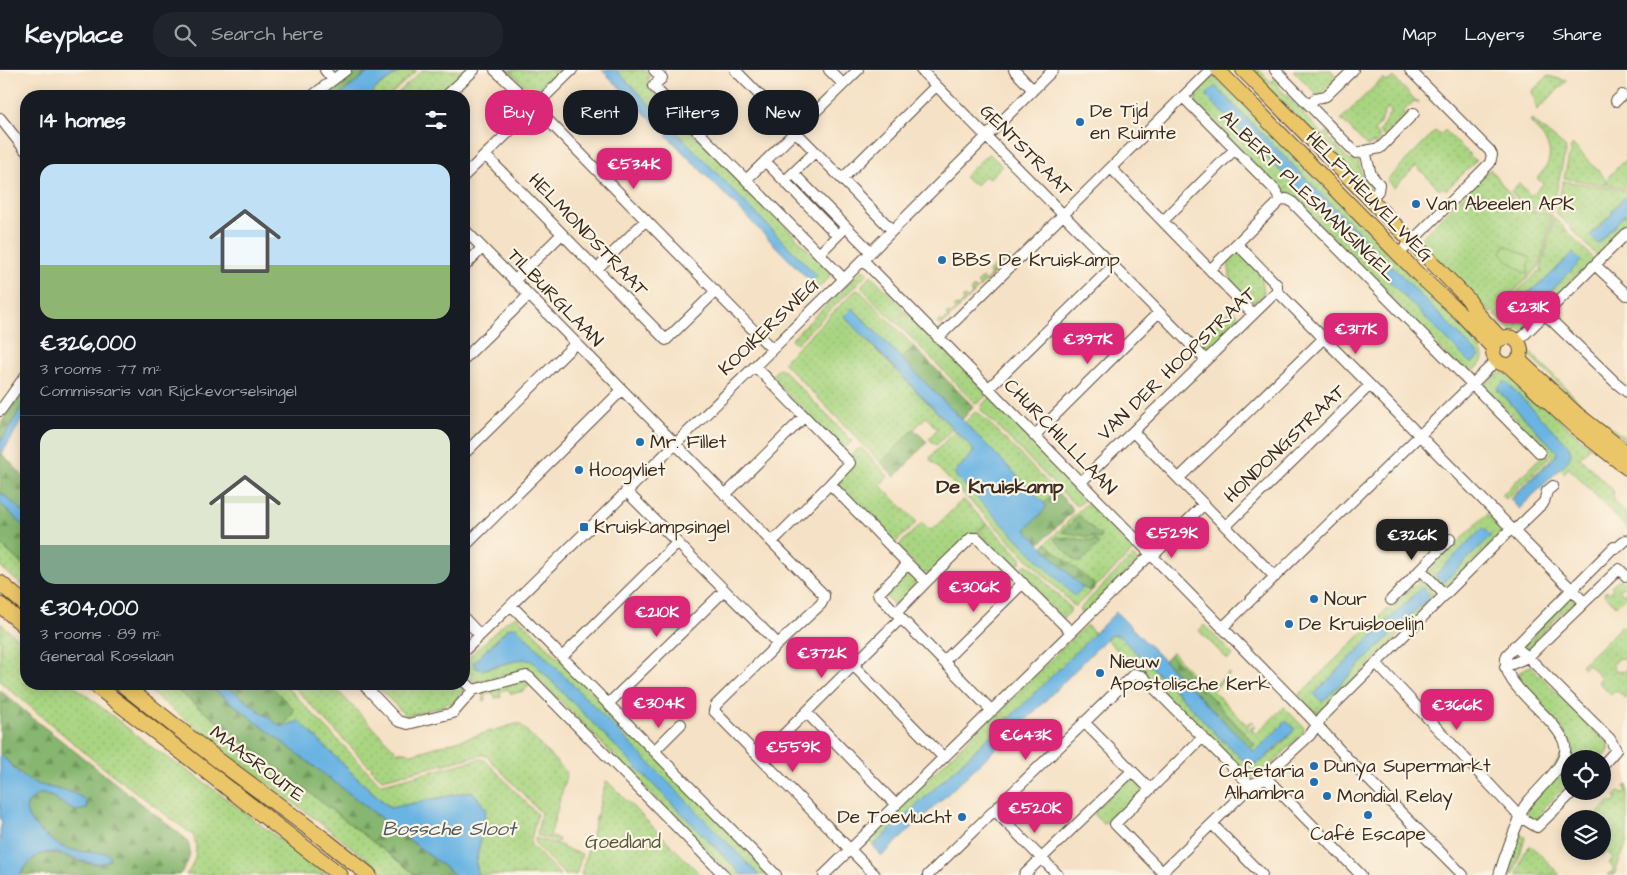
<!DOCTYPE html>
<meta charset="utf-8">
<style>
:root{--surface:#171b24;--page:#20242c;--text:#f1f3f6;--muted:#9ea1a6;--line:#363941;--accent:#db2777}
body{margin:0;font-family:"Architects Daughter",sans-serif;background:var(--page);color:var(--text);height:100vh;display:flex;flex-direction:column;font-size:19px;white-space:nowrap}
*{box-sizing:border-box;margin:0}
p{font-size:16px;color:var(--muted)}
.icon{flex:none;width:28px;height:28px;fill:none;stroke:currentColor;stroke-width:2;stroke-linecap:round;stroke-linejoin:round}
.map{position:relative;flex:1;overflow:hidden}
.sheet{position:absolute;left:20px;top:20px;width:450px;height:600px;display:flex;flex-direction:column;background:var(--surface);border-radius:20px;box-shadow:0 2px 12px #0003}
.sheet>*{flex:none}
.banner{position:absolute;left:485px;top:20px;width:475px;height:45px;display:flex;gap:10px}
.controls{position:absolute;left:1561px;top:680px;display:grid;gap:10px}
.controls a{display:grid;place-items:center;width:50px;height:50px;border-radius:50%;background:var(--surface);box-shadow:0 2px 12px #0003;font-size:25px}
.price{position:absolute;translate:-50% -42px;padding:0 11px;border-radius:10px;background:var(--accent);color:#fff;font-size:16px;line-height:32px;filter:drop-shadow(0 1px 2px #0008)}
.price::after{content:'';position:absolute;left:50%;top:30px;width:15px;height:11px;margin-left:-8px;background:inherit;clip-path:polygon(0 0,100% 0,50% 100%)}
.price.on{background:#222;color:#fff}
ul{padding:0;list-style:none}
li{display:grid;align-content:center;gap:10px;height:265px;padding:0 20px}
li+li{border-top:1px solid var(--line)}
li span{display:grid;place-items:center;height:155px;border-radius:15px;color:#555}
li>.icon{margin-inline-start:auto}
span .icon{width:90px;height:90px;fill:#fffc;stroke-width:1}
li b{font-size:21px}
h2{display:flex;justify-content:space-between;align-items:center;height:60px;padding:0 20px;font-size:21px}
.tag{padding:0 18px;border-radius:20px;background:var(--surface);box-shadow:0 2px 12px #0003;font-size:18px;line-height:45px}
.tag.on{background:var(--accent);color:#fff}
header{display:flex;align-items:center;gap:30px;box-sizing:border-box;height:70px;padding:0 25px;background:var(--surface);border-bottom:1px solid var(--line)}
header strong{font-size:24px}
nav{display:flex;gap:28px;margin-inline-start:auto;font-size:18px}
.search{width:350px;height:45px;background:var(--page);display:flex;align-items:center;gap:12px;box-sizing:border-box;padding:0 18px;border-radius:20px;color:var(--muted);font-size:19px}
.map>svg:first-child{display:block}
.grass{fill:url(#grass-dots);stroke:#728050;fill-rule:evenodd}
.forest{fill:url(#forest-firs);stroke:#607046}
.green{fill:#a9d581;stroke:#728050}
.water{fill:#6bb4e3;stroke:#536f80}
.lines{fill:none;stroke-linecap:round;stroke-linejoin:round}
.minor-casing{stroke:#574537;stroke-width:12}
.major-casing{stroke:#574537;stroke-width:16}
.highway-casing{stroke:#574537;stroke-width:17}
.minor{stroke:#fff;stroke-width:10}
.major{stroke:#ebc669;stroke-width:14}
.highway{stroke:#ebc669;stroke-width:15}
.poi-dot{fill:#1f6fb2;stroke:#fcf5e5;stroke-width:2}
.labels{text-anchor:middle;dominant-baseline:central;stroke-width:4.5;stroke-linejoin:round;paint-order:stroke}
.poi-label{font-size:19px;fill:#3b2a1e;stroke:#fcf5e5;text-anchor:start}
.street-label{font-size:19px;fill:#3b2a1e;stroke:#fcf5e5}
.park-label{font-size:19px;fill:#565537;stroke:#fcf5e5}
.neighbourhood-label{font-size:20px;font-weight:bold;fill:#3b2a1e;stroke:#fcf5e5}
.water-label{font-size:20px;font-style:italic;fill:#4c5a63;stroke:#fcf5e5}
</style>
<header>
<strong>Keyplace</strong>
<div class="search"><svg class="icon" aria-label="search" viewBox="0 0 24 24"><circle cx="10" cy="10" r="6"/><path d="M15 15l6 6"/></svg>Search here</div>
<nav><a>Map</a><a>Layers</a><a>Share</a></nav>
</header>
<div class="map">
<svg width="1627" height="805" viewBox="0 0 1627 805">
<defs>
<pattern id="grass-dots" width="8" height="8" patternUnits="userSpaceOnUse" patternTransform="scale(1.25)"><rect width="8" height="8" fill="#a9d581"/><path d="M2 2h.1M6 6h.1" fill="none" stroke="#92b76f" stroke-width="1.8" stroke-linecap="round"/></pattern>
<pattern id="forest-firs" width="22" height="20" patternUnits="userSpaceOnUse" patternTransform="scale(1.25)"><rect width="22" height="20" fill="#86b66f"/><path d="M5 1l3.5 6h-7zM16 11l3.5 6h-7z" fill="#6f945b"/></pattern>
</defs>
<rect width="100%" height="100%" fill="#fcf5e5"/>
<filter id="ink" filterUnits="userSpaceOnUse"><feTurbulence type="fractalNoise" baseFrequency=".02" numOctaves="2"/><feDisplacementMap in="SourceGraphic" scale="10" xChannelSelector="R" yChannelSelector="G"/><feConvolveMatrix kernelMatrix="1 2 1 2 8 2 1 2 1" color-interpolation-filters="sRGB"/></filter>
<filter id="wash" filterUnits="userSpaceOnUse"><feTurbulence type="fractalNoise" baseFrequency=".0096" numOctaves="4" result="noise"/><feDisplacementMap in="SourceGraphic" scale="20" xChannelSelector="R" yChannelSelector="G"/><feGaussianBlur stdDeviation="1.12" result="paint"/><feColorMatrix in="noise" values="0 0 0 0 0 0 0 0 0 0 0 0 0 0 0 0 0 1.4 0 .05"/><feComposite in="paint" operator="in"/></filter>
<g filter="url(#wash)">
<rect width="100%" height="100%" fill="#f5e1c5"/>
<!-- grass -->
<path class="grass" d="M402 0H417L389 26H371L375 19Z
M422 0H470L442 26H395Z
M509 0H563L544 19 541 15 539 17 543 20 536 26Z
M616 0H645L649 5 648 17 828 200 830 204 828 209 817 219 812 211 817 206Z
M1251 0H1259L1271 12 1277 7 1280 10 1276 15 1298 37 1303 33 1308 39 1303 44 1324 65 1330 60 1333 63 1328 68 1350 91 1357 86 1362 107 1367 106 1374 114 1368 120Z
M1293 0H1331L1337 8 1321 24 1317 25Z
M1548 6 1567 11 1537 40 1532 21Z
M1213 7 1218 11 1219 10 1475 270 1473 271C1489 288 1484 291 1470 305L1466 304 1289 123 1280 119 1194 33 1196 31 1195 25ZM1215 16 1480 286 1471 294 1207 24Z
M1393 7 1419 34 1414 31 1403 42 1406 45 1384 67 1379 62 1391 41 1388 38C1382 46 1381 55 1374 61L1381 69 1376 75 1375 73 1367 76 1341 49 1383 8 1387 12Z
M1532 50 1566 78 1555 128H1553V130L1554 131 1552 142 1523 136 1511 121 1519 113 1531 126 1543 114 1537 108C1559 86 1549 71 1530 52Z
M1445 60 1476 91 1446 120 1443 117 1440 120 1416 96 1394 118 1387 110 1435 61 1440 65Z
M1573 75 1606 109 1605 115 1564 108 1571 77Z
M989 83 1002 96 989 109 985 106 976 115 974 112 971 114 964 107Z
M1627 88V114L1623 118 1607 115 1609 106Z
M1490 99 1521 138 1552 145 1540 196 1491 244 1421 173 1420 169Z
M1563 111 1624 120 1627 118V126C1621 129 1613 137 1612 144L1590 165 1598 174 1627 142V155L1603 179V183L1598 187 1569 156 1570 155 1568 153 1567 154 1556 143Z
M1554 147 1564 157 1563 159 1564 161 1566 160 1595 190 1583 202H1579L1524 260H1510L1494 244 1539 201 1540 202 1542 200 1541 199ZM1573 183 1581 191 1517 254 1509 246 1518 237 1519 232 1529 221 1543 212Z
M1239 180 1261 203 1264 223 1256 232 1250 231 1231 212 1228 191Z
M1010 187 941 256 937 253 940 250 943 252 948 247 946 245 948 243 951 245 956 240 953 237 956 235 959 237 964 231 962 229 964 227 967 229 972 224 970 221 974 217 976 220 980 216 977 213 982 208 985 211 991 205 989 202 1002 189 1005 191Z
M865 200 868 203 797 273H794L791 270 800 261 861 201Z
M871 205 901 236 904 241 894 251 862 218V215Z
M856 220 861 222 914 277 901 288 853 238 844 247 953 359 936 375 929 369 937 359 926 347 881 393 784 293V291Z
M905 242 910 245 988 324 978 333H975L896 252Z
M1528 280 1582 334 1627 370V373L1591 345 1529 285Z
M779 298 782 299 852 371 842 381 771 307Z
M1504 303 1508 305 1591 377 1580 388 1613 420 1614 432 1627 445V458L1569 398 1564 403 1560 399 1570 386 1497 320 1557 382 1555 387 1511 430 1510 429 1552 387 1483 316 1495 305Z
M991 327 1088 426 1079 435H1075L981 340 982 335Z
M975 342 980 344 1056 421 1044 433 964 353Z
M955 361 973 379V383L1014 465 1074 525 1083 517 1042 477 1089 431 1136 478 1078 534 1076 536 1073 535 930 390 931 386Z
M862 378 888 406 880 415 917 452 894 474 839 417V413C843 401 848 381 862 378Z
M1545 383 1549 387 1506 429 1502 425Z
M963 429 986 453 976 463H971L930 503H923L897 477 922 453 929 460 933 459Z
M1487 444 1504 461 1448 516 1444 517 1428 502 1429 500Z
M987 453 1021 488V492L1014 499 978 463Z
M0 474 26 498V519L0 496Z
M1133 486 1138 491 1083 545 1079 539Z
M1024 495H1028L1070 537V542L1063 549 1017 502Z
M905 502H910L918 510V514L900 533 894 535 885 526V523Z
M1618 510H1621L1626 515 1619 520 1623 524 1626 521 1627 525 1616 536 1604 524 1606 521 1609 523 1613 518 1611 516Z
M1419 511C1425 513 1433 522 1434 528L1436 529 1320 643 1314 641 1298 625H1299L1387 539 1389 540ZM1422 518 1430 526 1322 632 1314 624Z
M1570 527 1576 531 1577 534 1571 542 1566 538 1534 571 1537 575 1529 581 1523 576Z
M517 546 772 805H759L516 558 511 557 508 558 474 592 475 597C489 606 515 583 532 591L742 805H733L713 787 533 603 523 601 477 612 473 611 464 602V592L507 551Z
M0 553 26 576V614H72L150 676 204 712 327 805H186C195 794 199 779 193 765L96 692 0 611Z
M1627 553V589L1620 588 1612 595 1614 597 1613 599 1622 602 1626 600 1627 591V629L1616 620 1611 625 1598 612 1601 608 1588 594 1584 598 1581 595 1606 572 1621 556 1623 557Z
M1086 555 1095 563 1018 640 873 776 866 769Z
M1204 555 1233 585 1228 590 1199 561Z
M1112 565H1118L1131 576 1246 693C1262 698 1285 670 1295 659L1286 651 1257 680 1254 681 1251 679 1255 674 1170 584 1172 582 1202 615 1205 613 1211 619 1228 603 1230 604 1213 621 1247 655 1251 651 1253 652 1247 658 1249 660 1255 654 1256 656 1252 660 1256 664 1284 637 1304 658V661L1263 704 1252 707 1246 704 1244 706 1139 598H1135L1106 569Z
M1529 596H1531L1607 673C1611 679 1609 681 1604 687L1600 683 1594 689H1570V712L1542 740 1543 742 1539 746 1541 749 1536 751 1528 746 1527 741 1569 673 1564 661 1519 609 1520 602Z
M526 610 529 615 524 621 511 624 508 619 500 621 501 627 495 628 493 623 485 625 486 630 484 631 482 621Z
M141 614H169L416 805H387L327 758 234 688Z
M269 614H284L379 713 383 714 480 689 485 690 537 744 530 774 560 805H478L476 793 486 739 472 721 391 738 357 708 281 657 289 650 293 639Z
M291 614H331L397 682H405L412 684 516 654H520L567 703 550 766 559 769 558 772 537 765 541 743 487 686 482 685 382 709 371 699 372 697 370 695 369 696Z
M375 614H461L464 619 452 636 448 632 444 636 406 646Z
M1130 707 1141 718 1142 721 1111 750 1103 754 1095 746V741Z
M606 711 608 712 701 805H581Z
M1627 714V772L1614 805H1608L1614 799 1609 793 1613 788 1607 782 1602 786 1598 782 1602 781V749H1592L1610 731 1613 733 1617 729 1615 726 1619 722 1622 724 1626 720 1624 717Z
M1518 759 1525 768 1513 805H1503Z
M535 768 563 776 562 778 582 784 576 805H565L536 775Z
M1531 775 1560 805H1517L1524 782Z"/>
<!-- forest -->
<path class="forest" d="M356 0H371L339 26H323Z
M914 277 973 336 962 350 901 288Z
M26 314V330L0 373V355Z
M914 359 927 372 895 407 881 393Z
M2 384 26 409V444L0 422V387Z
M1056 421 1072 438V442L1039 474 1027 461V458L1045 439 1046 436 1044 433Z
M0 433 26 458V498L0 474Z
M1079 445 1097 463 1100 464 1101 466 1100 469 1062 462Z
M1057 467 1097 471 1099 474 1081 492H1076L1054 469Z
M1046 473 1096 516 1091 521 1083 518 1042 477Z
M1170 584 1255 674 1250 679 1164 590Z
M169 614H207L455 805H416Z
M224 614H269L294 639C293 647 287 652 281 657Z
M0 620 30 646 185 768C194 780 189 794 179 805H21C23 800 26 796 30 792 45 775 64 787 81 792 87 794 94 794 101 794L107 783C93 782 74 783 61 776 49 769 12 744 32 729 36 725 41 723 46 725 57 727 66 737 77 741L87 739 88 735 65 720 44 717 28 710 0 684Z"/>
<!-- green -->
<path class="green" d="M1505 175 1531 188 1528 195V205L1507 190 1501 182Z
M1232 239 1242 249 1207 284 1197 274Z"/>
<!-- water -->
<path class="water" d="M371 0H402L375 19 371 26H339Z
M602 0H616L621 5 817 206 812 211 806 207Z
M1215 16 1480 286 1471 294 1207 27V24Z
M1626 126 1627 142 1598 174 1590 166 1612 144V141Z
M1573 183 1581 191 1517 254 1509 246C1521 234 1527 220 1543 212Z
M852 238 1044 433 1046 436 1045 439 1027 458V461L1083 518 1074 526 956 407 955 402 973 383V379L844 246Z
M1505 311 1569 376 1571 384 1568 391 1519 439 1511 430 1555 387 1557 382 1497 319Z
M26 330V343L0 387V373Z
M0 422 26 444V458L0 433Z
M1483 458 1491 466 1443 513 1435 505Z
M1422 517 1430 526 1322 632 1314 624Z
M1116 542 1251 679 1254 681 1257 680 1286 651 1295 659 1263 690 1255 694 1254 696 1246 693 1213 661 1179 624 1118 565H1112L1106 569 1027 649 882 786 873 776 1018 640Z
M513 557 517 558 759 805H742L532 591 523 589 481 600 475 597 474 592 509 558Z
M207 614H224L281 657 299 651 357 708 390 738 472 721 486 739 476 793 478 805H455Z
M0 684C10 693 18 705 30 711 48 720 69 718 86 730L87 739 77 741C66 738 57 727 46 725 41 723 36 725 32 729 12 744 49 769 61 776 75 783 93 782 107 783L110 786V790C84 805 53 765 30 792 26 796 22 800 21 805H0V761L2 752 0 748Z"/>
</g>
<g filter="url(#ink)">
<g class="lines">
<defs>
<path id="minor" d="M325 0 333 10
M495 0 535 37 772 279
M654 0 662 8 653 16 844 209
M735 0 892 160
M829 0 843 14
M921 0 1206 290
M1014 0 1033 20
M1275 0 1356 83 1365 81 1371 105 1379 114 1378 121 1370 129
M312 26 346 0
M446 26 474 0
M1183 27 1275 120 1281 130 1287 129 1291 131 1540 383
M1616 31 1622 25
M1309 34 1316 28 1326 26 1353 0
M0 48 26 81
M1365 81 1380 78 1414 43
M485 85 666 270 716 221
M765 91 837 165
M1111 98 1253 244
M793 103 871 182
M464 106 572 0
M789 107 815 82
M842 109 936 16
M746 110 858 0
M1163 151 1234 80
M464 159 824 525V528L821 534 778 574 716 635 714 641 875 805
M1237 174 1277 215V221L1584 532
M819 184 842 161
M1399 184 1490 93 1492 85 1490 81 1410 0
M863 190 1309 646 1345 686 1463 805
M1595 195 1627 225
M464 197 482 178
M597 199 646 150
M1210 200 1281 130
M514 211 562 164
M1545 244 1615 312 1627 322
M938 268 1210 0
M1517 272 1627 163
M464 289 529 225
M755 296 850 393 830 414 908 494
M988 319 1114 195
M0 341 26 305
M1133 362 1275 507
M1034 366 1159 242
M464 384 576 273
M1179 408 1323 269
M1080 413 1277 221
M626 421 778 574
M725 425 804 347
M1226 456 1369 316
M1514 461 1544 432 1547 421 1553 416
M772 472 830 414
M464 477 622 320
M1152 487 1204 434
M1421 500 1445 525
M926 512 896 543 878 524 908 494 926 512 971 468H977L1071 562
M1391 530 1450 469
M511 535 776 805
M898 545 992 641
M464 548 480 565
M1222 558 1497 290
M464 581 844 209 1053 0
M562 587 677 473
M944 591 1023 513
M1376 593 1520 747 1537 757 1574 721
M853 595 944 688
M1505 597 1528 587 1514 576
M464 611 473 620 522 607 527 606 530 608 724 805
M363 614 398 651 408 654 453 643 473 620
M608 634 724 521
M806 642 896 735
M1084 652 1150 719
M654 681 681 654
M760 688 901 548
M1602 696 1616 680 1610 669 1528 587 1619 499 1627 507
M1267 709 1361 805
M994 740 1058 805
M1212 754 1262 805
M1162 802 1254 713 1267 709 1274 698 1310 665 1323 646 1511 459
M824 805 1150 485
M928 805 1134 604 1142 606 1251 716
M1024 805 1132 701
M1165 805 1115 754 1203 667
M1499 805C1505 786 1512 766 1520 748 1521 744 1522 740 1524 737 1535 720 1569 696 1565 675 1558 646 1496 615 1507 585L1614 477 1617 478 1626 470"/>
<path id="major" d="M1218 0 1419 205 1461 244 1494 279
M1243 0 1468 229 1478 244 1501 269
M1493 281a14 14 0 1 1 28 0a14 14 0 1 1-28 0Z
M1518 289 1577 344 1627 383
M1508 295 1575 357 1627 398"/>
<path id="highway" d="M0 513 26 535
M0 535 26 557
M94 614 340 805
M122 614 218 690 325 770 369 805"/>
</defs>
<!-- minor casing -->
<use href="#minor" class="minor-casing"/>
<!-- major casing -->
<use href="#major" class="major-casing"/>
<!-- highway casing -->
<use href="#highway" class="highway-casing"/>
<!-- minor -->
<use href="#minor" class="minor"/>
<!-- major -->
<use href="#major" class="major"/>
<!-- highway -->
<use href="#highway" class="highway"/>
</g>
</g>
<!-- markers -->
<g class="poi-dot">
<circle cx="1080" cy="52" r="5"/>
<circle cx="1416" cy="134" r="5"/>
<circle cx="942" cy="190" r="5"/>
<circle cx="640" cy="372" r="5"/>
<circle cx="579" cy="400" r="5"/>
<rect x="579" y="452" width="10" height="10" rx="2.5"/>
<circle cx="1314" cy="529" r="5"/>
<circle cx="1289" cy="554" r="5"/>
<circle cx="1100" cy="603" r="5"/>
<circle cx="1314" cy="696" r="5"/>
<circle cx="1314" cy="712" r="5"/>
<circle cx="1327" cy="726" r="5"/>
<circle cx="1368" cy="745" r="5"/>
<circle cx="962" cy="747" r="5"/>
</g>
<g class="labels">
<!-- poi labels -->
<g class="poi-label">
<text x="1090" y="41">De Tijd<tspan x="1090" dy="22">en Ruimte</tspan></text>
<text x="1426" y="134">Van Abeelen APK</text>
<text x="952" y="190">BBS De Kruiskamp</text>
<text x="650" y="372">Mr. Fillet</text>
<text x="589" y="400">Hoogvliet</text>
<text x="594" y="457">Kruiskampsingel</text>
<text x="1324" y="529">Nour</text>
<text x="1299" y="554">De Kruisboelijn</text>
<text x="1110" y="592">Nieuw<tspan x="1110" dy="22">Apostolische Kerk</tspan></text>
<text x="1324" y="696">Dunya Supermarkt</text>
<text x="1304" y="701" text-anchor="end">Cafetaria<tspan x="1304" dy="22">Alhambra</tspan></text>
<text x="1337" y="726">Mondial Relay</text>
<text x="952" y="747" text-anchor="end">De Toevlucht</text>
<text x="1368" y="764" text-anchor="middle">Café Escape</text>
</g>
<!-- street labels -->
<g class="street-label">
<text transform="translate(1026 81) rotate(45)">GENTSTRAAT</text>
<text transform="translate(1308 126) rotate(44)">ALBERT PLESMANSINGEL</text>
<text transform="translate(1369 127) rotate(46)">HELFTHEUVELWEG</text>
<text transform="translate(588 165) rotate(46)">HELMONDSTRAAT</text>
<text transform="translate(555 228) rotate(46)">TILBURGLAAN</text>
<text transform="translate(769 257) rotate(-44)">KOOIKERSWEG</text>
<text transform="translate(1177 294) rotate(-44)">VAN DER HOOPSTRAAT</text>
<text transform="translate(1060 367) rotate(46)">CHURCHILLLAAN</text>
<text transform="translate(1285 374) rotate(-44)">HONDONGSTRAAT</text>
<text transform="translate(257 694) rotate(37)">MAASROUTE</text>
</g>
<!-- park labels -->
<g class="park-label">
<text x="623" y="772">Goedland</text>
</g>
<!-- neighbourhood labels -->
<g class="neighbourhood-label">
<text x="1000" y="417">De Kruiskamp</text>
</g>
<!-- water labels -->
<g class="water-label">
<text x="449" y="759">Bossche Sloot</text>
</g>
</g>
</svg>
<div class="controls">
<a><svg class="icon" aria-label="locate" viewBox="0 0 24 24"><circle cx="12" cy="12" r="6"/><path d="M12 2v4M12 18v4M2 12h4M18 12h4"/></svg></a>
<a><svg class="icon" aria-label="layers" viewBox="0 0 24 24"><path d="M12 4l9 5-9 5-9-5zM3 14l9 5 9-5"/></svg></a>
</div>
<b class="price" style="left:634px;top:120px">€534K</b>
<b class="price" style="left:1528px;top:263px">€231K</b>
<b class="price" style="left:1356px;top:285px">€317K</b>
<b class="price" style="left:1088px;top:295px">€397K</b>
<b class="price" style="left:1172px;top:489px">€529K</b>
<b class="price on" style="left:1412px;top:491px">€326K</b>
<b class="price" style="left:974px;top:543px">€306K</b>
<b class="price" style="left:657px;top:568px">€210K</b>
<b class="price" style="left:822px;top:609px">€372K</b>
<b class="price" style="left:659px;top:659px">€304K</b>
<b class="price" style="left:1457px;top:661px">€366K</b>
<b class="price" style="left:1026px;top:691px">€643K</b>
<b class="price" style="left:793px;top:703px">€559K</b>
<b class="price" style="left:1035px;top:764px">€520K</b>
<div class="banner">
<a class="tag on">Buy</a>
<a class="tag">Rent</a>
<a class="tag">Filters</a>
<a class="tag">New</a>
</div>
<section class="sheet">
<h2>14 homes<svg class="icon" aria-label="filters" viewBox="0 0 24 24"><path d="M4 7h16M4 17h16"/><circle cx="9" cy="7" r="2"/><circle cx="15" cy="17" r="2"/></svg></h2>
<ul>
<li><span style="background:linear-gradient(#bfe0f5 65%,#8fb573 0)"><svg class="icon" aria-label="home" viewBox="0 0 24 24"><path d="M3 11l9-7 9 7M6 9v11h12V9"/></svg></span><div><b>€326,000</b><p>3 rooms · 77 m²</p><p>Commissaris van Rijckevorselsingel</p></div></li>
<li><span style="background:linear-gradient(#dfe7d0 75%,#7fa58c 0)"><svg class="icon" aria-label="home" viewBox="0 0 24 24"><path d="M3 11l9-7 9 7M6 9v11h12V9"/></svg></span><div><b>€304,000</b><p>3 rooms · 89 m²</p><p>Generaal Rosslaan</p></div></li>
</ul>
</section>
</div>
